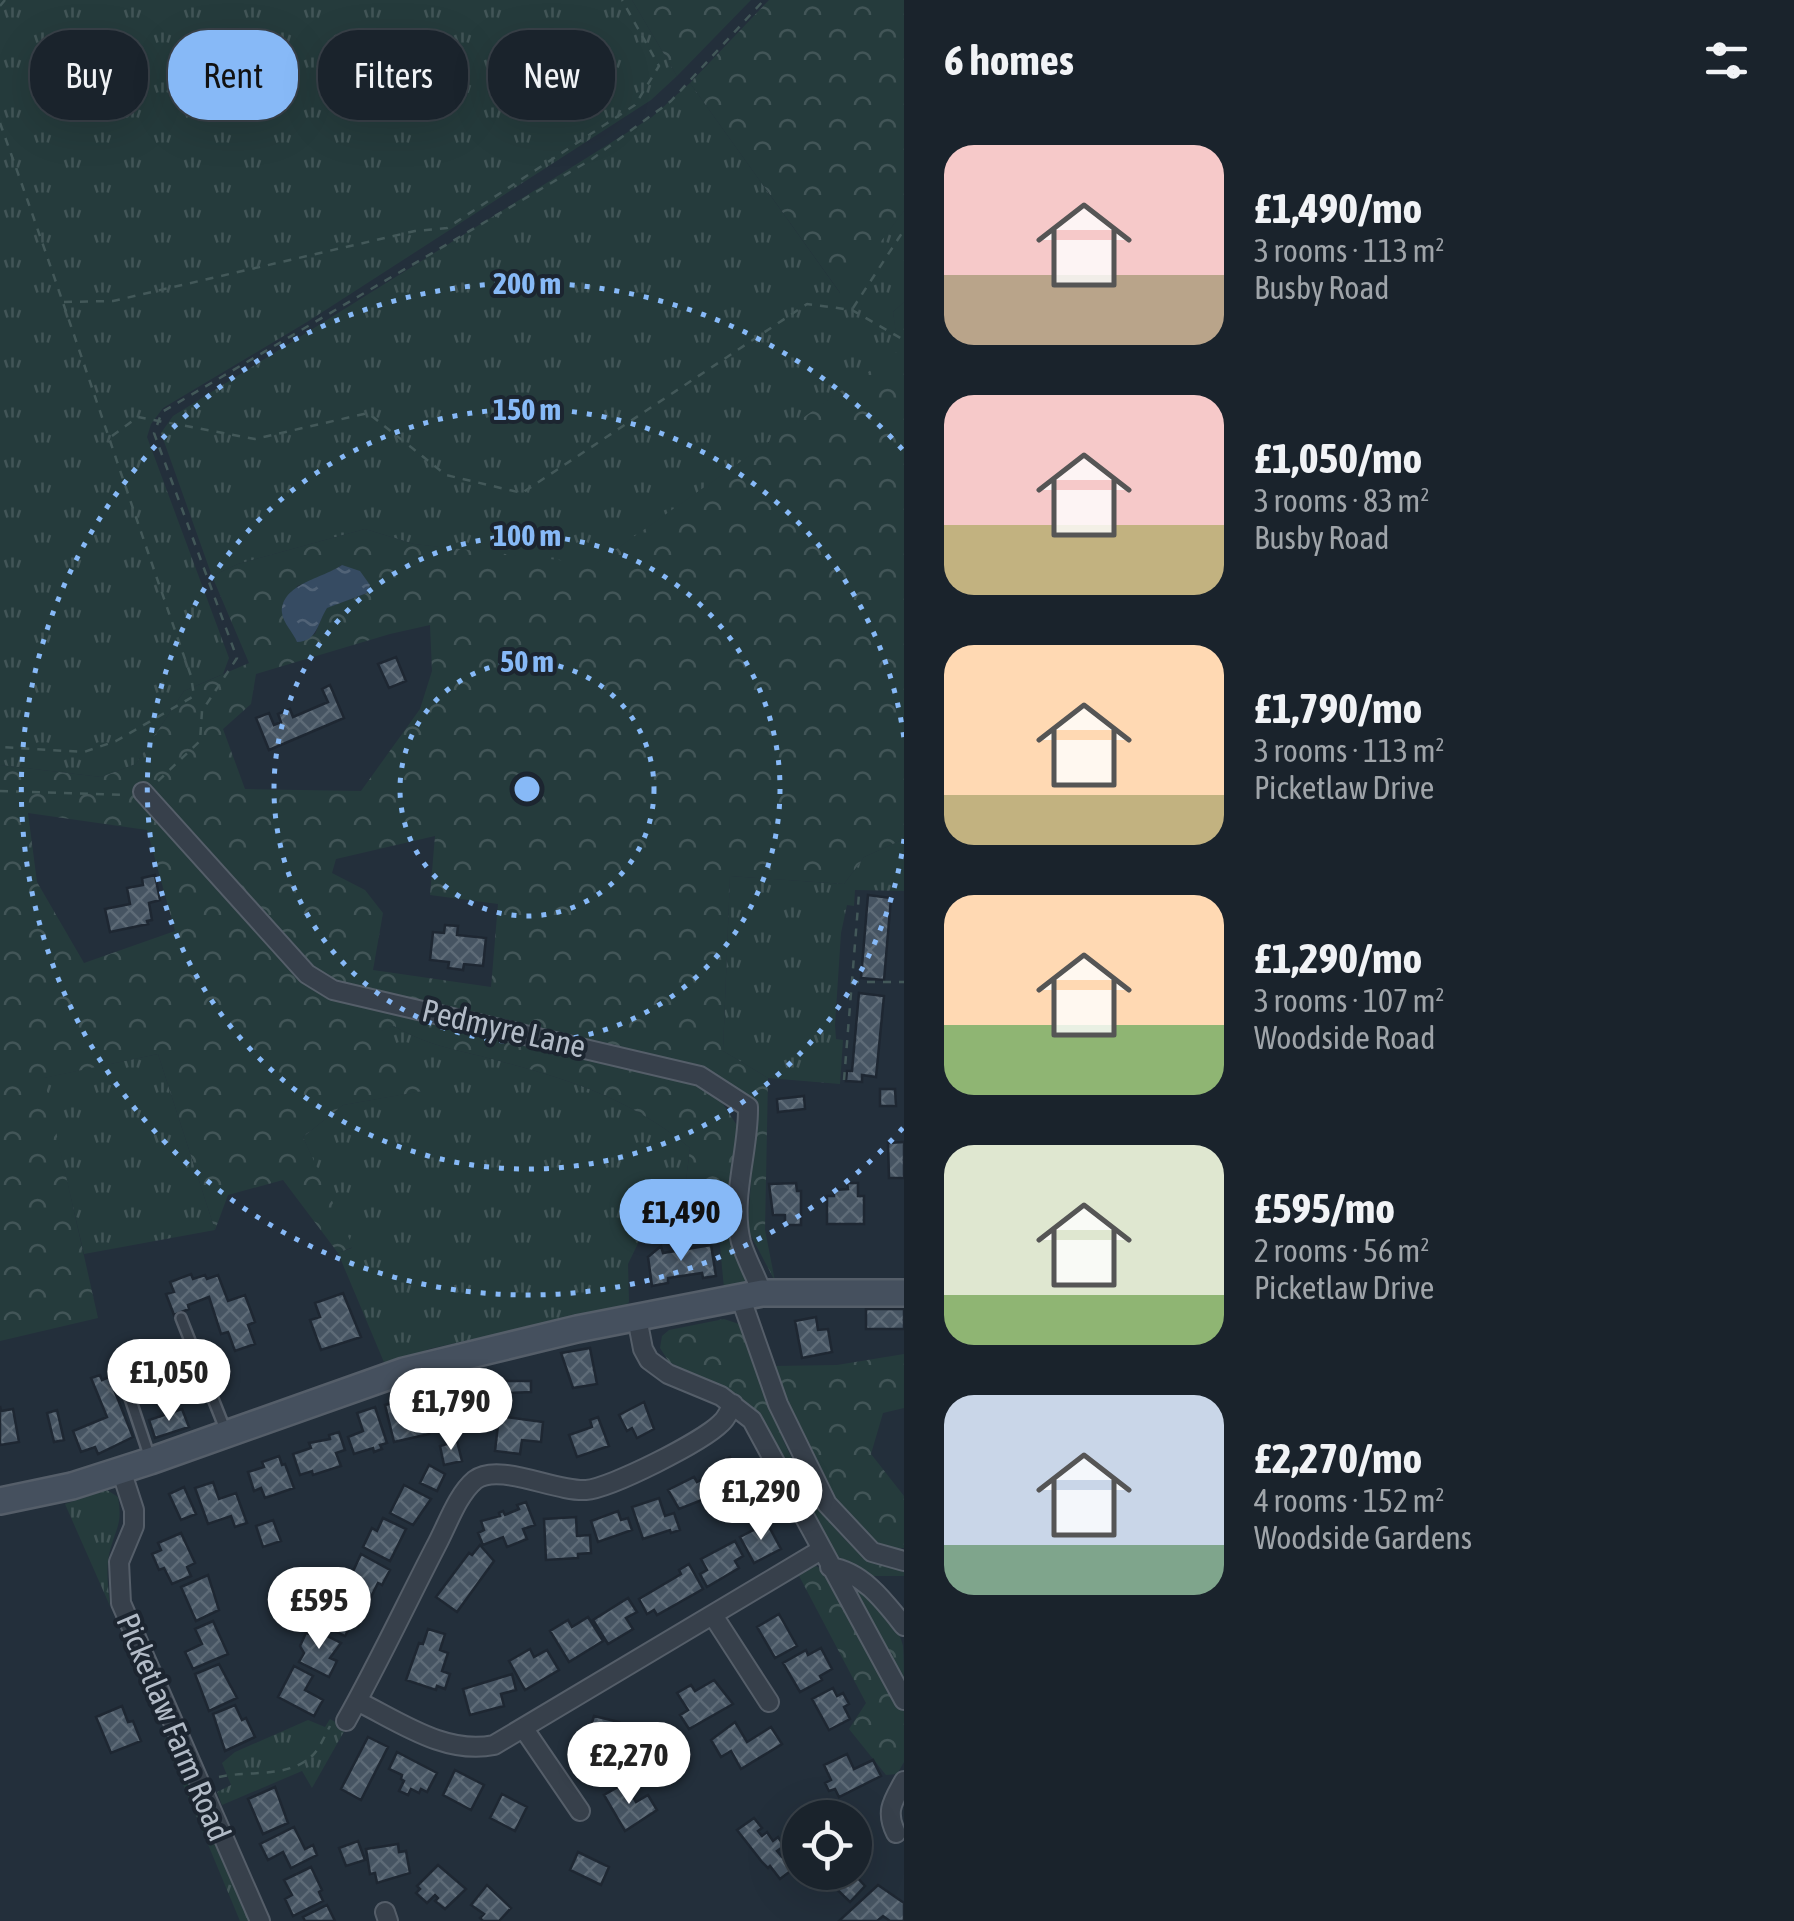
<!DOCTYPE html>
<meta charset="utf-8">
<style>
:root{--surface:#1a232c;--page:#272f38;--text:#f1f3f6;--muted:#9fa4a9;--line:#384048;--accent:#87b9f7}
body{margin:0;font-family:"Asap Condensed",sans-serif;background:var(--page);color:var(--text);height:100vh;display:flex;flex-direction:column;font-size:38px;white-space:nowrap}
*{box-sizing:border-box;margin:0}
p{font-size:32px;color:var(--muted)}
.icon{flex:none;width:55px;height:55px;fill:none;stroke:currentColor;stroke-width:2;stroke-linecap:round;stroke-linejoin:round}
.map{position:relative;flex:1;overflow:hidden}
.panel{display:flex;flex-direction:column;background:var(--surface);width:890px}
.panel>*{flex:none}
.guide{position:absolute;left:30px;top:30px;width:722px;height:90px;display:flex;gap:20px}
.buttons{position:absolute;left:782px;top:1800px;display:grid;gap:20px}
.buttons a{display:grid;place-items:center;width:90px;height:90px;border-radius:50%;background:var(--surface);box-shadow:0 10px 40px #0002,0 0 0 2px var(--line);font-size:50px}
.price{position:absolute;translate:-50% -85px;padding:0 22px;border-radius:35px;background:#fff;color:#222;font-size:32px;line-height:65px;filter:drop-shadow(0 2px 5px #0008)}
.price::after{content:'';position:absolute;left:50%;top:60px;width:30px;height:22px;margin-left:-15px;background:inherit;clip-path:polygon(0 0,100% 0,50% 100%)}
.price.on{background:var(--accent);color:#111}
ul{padding:0;list-style:none}
li{display:flex;align-items:center;gap:30px;height:250px;padding:0 40px}
li span{display:grid;place-items:center;flex:none;width:280px;height:200px;border-radius:30px;color:#555}
li>.icon{margin-inline-start:auto}
span .icon{width:120px;height:120px;fill:#fffc;stroke-width:1}
li b{font-size:42px}
h2{display:flex;justify-content:space-between;align-items:center;height:120px;padding:0 40px;font-size:42px}
.tag{padding:0 35px;border-radius:40px;background:var(--surface);box-shadow:0 10px 40px #0002,0 0 0 2px var(--line);font-size:35px;line-height:90px}
.tag.on{background:var(--accent);color:#111}
main{display:flex;flex:1;min-height:0}
.map>svg:first-child{display:block}
.grass{fill:url(#grass-tufts)}
.forest{fill:url(#forest-crowns);fill-rule:evenodd}
.water{fill:url(#water-ripples)}
.building{fill:url(#building-cross-hatch);stroke:#1e2732;stroke-width:2.5}
.lines{fill:none;stroke-linecap:round;stroke-linejoin:round}
.lane-casing{stroke:#555e69;stroke-width:14}
.street-casing{stroke:#555e69;stroke-width:22}
.secondary-casing{stroke:#555e69;stroke-width:30}
.path{stroke:#435859;stroke-width:2.5;stroke-dasharray:8 8;stroke-linecap:butt}
.lane{stroke:#37404b;stroke-width:9}
.street{stroke:#37404b;stroke-width:18}
.secondary{stroke:#45505e;stroke-width:25}
.ring{fill:none;stroke:#87b9f7;stroke-width:5;stroke-dasharray:5 10}
.labels{text-anchor:middle;dominant-baseline:central;stroke-width:8;stroke-linejoin:round;paint-order:stroke}
.street-label{font-size:32px;fill:#b2bbc7;stroke:#1c2530}
.centre{fill:#87b9f7;stroke:#1c2530;stroke-width:5}
.ring-label{font-size:30px;text-anchor:middle;font-weight:bold;fill:#87b9f7;stroke:#1c2530;stroke-width:8;stroke-linejoin:round;paint-order:stroke}
</style>
<main>
<div class="map">
<svg width="904" height="1921" viewBox="0 0 904 1921">
<defs>
<pattern id="grass-tufts" width="24" height="20" patternUnits="userSpaceOnUse" patternTransform="scale(2.5)"><rect width="24" height="20" fill="#253b3c"/><path d="M3 7l-1-3M5 7V3M7 7l1-3M15 17l-1-3M17 17v-4M19 17l1-3" fill="none" stroke="#425557"/></pattern>
<pattern id="forest-crowns" width="20" height="18" patternUnits="userSpaceOnUse" patternTransform="scale(2.5)"><rect width="20" height="18" fill="#253b3c"/><path d="M2 6a3 3 0 1 1 6 0M12 15a3 3 0 1 1 6 0" fill="none" stroke="#425557"/></pattern>
<pattern id="water-ripples" width="26" height="14" patternUnits="userSpaceOnUse" patternTransform="scale(2.5)"><rect width="26" height="14" fill="#364b62"/><path d="M2 4q2-2 4 0t4 0M15 11q2-2 4 0t4 0" fill="none" stroke="#516377"/></pattern>
<pattern id="building-cross-hatch" width="8" height="8" patternUnits="userSpaceOnUse" patternTransform="scale(2.5)"><rect width="8" height="8" fill="#465462"/><path d="M0 0l8 8M0 8l8-8" fill="none" stroke="#5e6b77"/></pattern>
</defs>
<rect width="100%" height="100%" fill="#232f3b"/>
<!-- grass -->
<path class="grass" d="M0 0H632L677 76 651 100 307 322 163 408 151 424 147 437 229 658 223 674 184 691 136 764 101 777 0 765Z
M690 83 840 293 904 211V302L893 312 899 351 594 565 414 544 365 529 238 564 212 576 161 433 173 416 652 117Z
M904 839V891L855 890 854 906 847 905 841 933 835 1025 836 1039 843 1040 840 1084 768 1078 723 1051 730 876 844 884 864 857Z
M394 1026C432 1048 462 1050 503 1062 574 1081 632 1100 690 1148L684 1197 704 1208 643 1233 628 1264 629 1302 626 1305 429 1349 386 1367 338 1253 352 1248 303 1137 343 1105 422 1091 380 1031Z
M158 1054 215 1230 84 1254 43 1078Z
M107 1490 118 1497C122 1522 118 1524 111 1547 105 1566 108 1586 110 1606L65 1504Z
M330 1719 346 1728 312 1788 302 1771 222 1805 217 1792 231 1785 222 1763 235 1752 308 1720 325 1727Z
M170 1738 252 1921H240L164 1739Z"/>
<!-- forest -->
<path class="forest" d="M632 0H751L677 76Z
M769 0H904V211L841 294 690 83Z
M904 302V839L864 857 844 884 730 876 723 1051 768 1078 765 1230 775 1281 748 1230 755 1112 707 1086 719 1098 742 1133 750 1285 724 1288 717 1215 684 1197 690 1148C632 1100 574 1081 503 1062 462 1050 432 1048 394 1026L381 1031 423 1091 343 1105 303 1137 353 1247 338 1253 283 1180 228 1195 215 1230 158 1054 44 1078 98 1318 0 1341V765L101 777 136 764 184 691 249 663 212 576 238 564 365 529 414 544 595 564 898 351 893 312ZM342 565 367 593 326 608 315 634 297 642 293 632 297 586 318 579ZM430 625 432 671 420 709 361 791 245 789 223 729 251 704 256 674 390 634ZM28 813 147 830 175 931 84 963 37 882ZM435 836 430 895 498 904 491 987 373 970 383 913 365 890 332 873 336 859Z
M724 1319 739 1324C764 1392 803 1518 867 1557 877 1563 892 1564 904 1567V1576H874L835 1555 749 1407 729 1391 669 1362 660 1348 662 1336 669 1330Z
M904 1354V1408L883 1413 871 1454 904 1496V1548C849 1561 784 1410 773 1366L837 1365Z
M814 1565 825 1571 904 1712V1762L897 1774 886 1775 849 1729 866 1703 797 1572Z
M850 1582C870 1598 897 1619 903 1646 904 1658 904 1675 904 1688Z"/>
<!-- water -->
<path class="water" d="M342 565 360 571 370 585 367 593 327 608C318 622 317 642 297 642 293 632 283 623 282 613 280 584 324 578 342 565Z"/>
<!-- building -->
<path class="building" d="M396 657 406 681 389 688 378 664Z
M330 685 344 718 269 750 256 718 269 713 274 725 281 722 278 714 290 709 293 717 328 702 322 689Z
M155 875 160 900 149 903 152 920 147 921 148 924 110 932 105 909 130 904 127 888 143 885 142 878Z
M868 895 891 898 884 980 861 978Z
M445 925 458 926 457 935 486 938 483 966 464 964 463 970 448 968 449 962 430 960 433 932 444 933Z
M859 993 884 996 876 1077 862 1075V1082L846 1081 847 1071H852Z
M880 1089H895L896 1106H880Z
M804 1096 805 1109 778 1112 777 1099Z
M904 1142V1178H889L888 1143Z
M796 1183 797 1191H801V1225H785V1215H773L769 1184Z
M847 1183H858V1196H864V1224H827V1196H834V1190L848 1189Z
M711 1245 716 1276 703 1278 702 1273 668 1278V1283L652 1286 648 1257 661 1246 663 1253Z
M191 1274 193 1279 205 1275 207 1279 218 1275 228 1301 245 1295 255 1322 248 1325 255 1344 235 1351 228 1332 221 1334 209 1297 188 1305 189 1309 174 1315 166 1294 174 1292 170 1282Z
M343 1293 361 1337 321 1350 310 1320 320 1317 315 1303Z
M866 1309H904V1329H866Z
M816 1317 818 1330 828 1329 832 1352 802 1358 795 1321Z
M590 1348 597 1384 573 1388 561 1353Z
M100 1375 102 1380 109 1377 133 1437 98 1454 95 1447 81 1452 73 1431 107 1417 91 1378Z
M505 1381H531V1392L505 1393Z
M463 1386 465 1392 473 1390 479 1419 449 1426 446 1417 438 1419 433 1399 448 1396 446 1390Z
M403 1400 407 1417 424 1413 429 1434 394 1442 385 1405Z
M644 1402 654 1429 637 1438 632 1428 627 1431 619 1415Z
M0 1406 1 1411 13 1409 19 1442 0 1445Z
M375 1407 387 1443 380 1445 382 1449 374 1452 373 1448 354 1454 348 1437 363 1431 357 1413Z
M182 1409 189 1427 155 1438 149 1420Z
M57 1410 64 1440 54 1442 47 1413Z
M499 1416 543 1422 541 1442 522 1440 520 1454 495 1451Z
M598 1417 609 1446 577 1457 569 1435 592 1427 590 1420Z
M339 1432 345 1450 336 1453 341 1466 313 1475 312 1471 300 1475 293 1454 311 1448 309 1443 330 1439 329 1435Z
M457 1441 462 1461 444 1465 440 1446Z
M279 1456 282 1465 285 1464 294 1488 265 1498 261 1488 254 1491 248 1472 264 1467 262 1462Z
M730 1457 740 1476 731 1481 736 1489 715 1500 704 1478 715 1473 712 1467Z
M429 1465 445 1474 437 1491 420 1483Z
M694 1477 697 1482 703 1479 712 1496 679 1509 668 1490Z
M213 1482 219 1499 236 1493 247 1523 235 1527 231 1516 208 1524 195 1488Z
M404 1485 431 1499 413 1525 390 1513Z
M184 1487 196 1514 181 1520 169 1494Z
M659 1498 665 1516 674 1513 680 1530 671 1533 670 1530 643 1539 632 1507Z
M526 1502 535 1525 523 1529 527 1539 507 1547 503 1537 483 1545 478 1533 484 1530 481 1521 500 1516 499 1513 503 1511 505 1515 519 1509 517 1505Z
M618 1511 621 1520 628 1518 632 1530 598 1542 591 1521Z
M576 1517 577 1536 590 1535 591 1553 578 1554V1558L546 1560 544 1519Z
M383 1518 406 1529 390 1561 363 1547 372 1528 377 1531Z
M273 1520 281 1541 263 1547 256 1526Z
M767 1523 781 1549 754 1563 740 1537Z
M181 1533 195 1563 187 1567 191 1576 172 1584 164 1568 159 1570 152 1554 161 1550 158 1543Z
M735 1541 743 1556 735 1561 739 1568 707 1587 700 1574 707 1570 701 1559Z
M480 1545 494 1561 457 1612 436 1597 469 1553 472 1555Z
M361 1554 390 1570 382 1585 378 1583 369 1601 345 1589Z
M689 1564 703 1589 657 1615 654 1610 647 1614 639 1599 681 1574 679 1570Z
M208 1575 219 1610 196 1621 181 1587Z
M335 1593 367 1609 358 1626 347 1621 351 1625 345 1636 315 1621 328 1597 332 1599Z
M628 1598 637 1612 626 1618 633 1629 608 1644 593 1620Z
M779 1614 797 1646 775 1658 757 1627Z
M588 1617 603 1641 569 1662 550 1631 568 1620 572 1627Z
M213 1621 228 1654 193 1669 185 1652 202 1644 195 1629Z
M313 1629 341 1643 330 1658 337 1661 329 1677 299 1662 304 1653 300 1646 306 1633 310 1634Z
M428 1629 445 1634 440 1650 448 1653 442 1671 450 1674 445 1689 437 1686 436 1690 406 1680 419 1643 423 1644Z
M821 1648 832 1669 820 1676 822 1680 800 1692 783 1663 806 1650 808 1655Z
M530 1649 534 1657 547 1650 559 1670 525 1690 509 1661Z
M219 1664 237 1698 209 1711 195 1674Z
M294 1666 313 1676 305 1690 323 1700 314 1716 278 1697Z
M512 1674 516 1690 501 1694 504 1706 470 1715 463 1689Z
M714 1680 733 1704 689 1729 680 1715 688 1710 677 1693 691 1685 695 1691Z
M833 1688 837 1696 843 1693 849 1704 844 1707 850 1719 829 1730 812 1699Z
M235 1705 242 1720 246 1718 255 1737 225 1751 213 1714Z
M122 1706 128 1722 133 1721 141 1741 111 1753 96 1717Z
M594 1716 619 1722 614 1742 622 1744 616 1766 609 1764 607 1771 583 1765 584 1757H581Z
M735 1722 747 1742 771 1727 782 1744 741 1769 731 1751 721 1757 711 1740Z
M368 1737 388 1747 361 1800 341 1789Z
M397 1752 437 1773 427 1792 421 1789 419 1793 411 1789 408 1795 399 1791 404 1781 401 1779 402 1775 389 1769Z
M847 1754 854 1769 873 1760 881 1776 839 1797 835 1789 829 1791 825 1783 831 1780 824 1765Z
M455 1770 484 1785 471 1810 443 1795Z
M625 1783 636 1802 648 1795 657 1810 625 1831 604 1795Z
M275 1787 288 1823 263 1834 248 1799Z
M502 1794 527 1807 515 1831 490 1818Z
M754 1818 762 1828 758 1831 762 1836 767 1832 773 1841 778 1837 784 1846 777 1851 782 1857 789 1853 798 1865 780 1879 770 1866 768 1868 762 1862 737 1830Z
M294 1827 305 1849 313 1845 317 1855 291 1868 283 1852 268 1860 260 1844Z
M358 1841 365 1860 346 1866 339 1848Z
M398 1844 399 1852 406 1851 410 1873 377 1883 375 1873 370 1874 366 1849Z
M578 1852 609 1867 601 1885 570 1870Z
M438 1865 466 1889 445 1909 435 1901 438 1898 435 1895 427 1903 416 1893 420 1889 417 1886Z
M311 1867 322 1890 319 1892 323 1901 293 1916 285 1899 292 1895 284 1880Z
M819 1872H852L865 1886 850 1902Z
M487 1885 511 1908 499 1921H483L480 1918 484 1914 471 1905Z
M878 1885 904 1903V1921H890L883 1916 877 1921H839Z
M327 1905 335 1921H305L303 1917Z"/>
<g class="lines">
<defs>
<path id="lane" d="M181 1318 225 1429
M125 1383 150 1458"/>
<path id="street" d="M143 792 307 974 333 990 700 1076 748 1107C749 1150 730 1199 741 1242 746 1259 756 1276 762 1293
M740 1296 778 1404 827 1504 872 1552 904 1561
M637 1318 643 1349 649 1360 668 1374 721 1396 752 1420 904 1700
M121 1470 134 1510V1526L119 1562 121 1603 260 1921
M830 1567C863 1572 885 1602 904 1626
M714 1617 769 1702
M357 1701C400 1722 445 1755 494 1745L821 1550
M346 1721C378 1664 406 1604 436 1546 447 1526 457 1495 475 1480 499 1462 555 1492 586 1490 611 1488 702 1442 721 1423 727 1418 729 1411 733 1404
M524 1729 580 1811
M896 1833C885 1811 893 1801 904 1781
M385 1912 388 1921"/>
<path id="secondary" d="M0 1501 72 1486 150 1461 404 1371 577 1329 762 1293H904"/>
</defs>
<!-- lane casing -->
<use href="#lane" class="lane-casing"/>
<!-- street casing -->
<use href="#street" class="street-casing"/>
<!-- secondary casing -->
<use href="#secondary" class="secondary-casing"/>
<!-- path -->
<path class="path" d="M0 6 5 0
M0 123C66 306 126 492 191 676L194 696 116 741 84 752 0 747
M64 302 113 301 415 231 447 228 635 105 659 66 622 0
M853 308 904 230
M112 436 138 417 255 439 368 413 446 475 522 493 807 304 852 310 904 340
M158 781 200 741 202 711 237 658 154 433 162 412 592 159 671 101 764 0
M0 791 124 795
M851 982H904
M844 1080 859 894
M219 1777C250 1770 288 1779 313 1755 320 1748 325 1735 330 1726"/>
<!-- lane -->
<use href="#lane" class="lane"/>
<!-- street -->
<use href="#street" class="street"/>
<!-- secondary -->
<use href="#secondary" class="secondary"/>
</g>
<!-- distance rings -->
<g class="ring">
<circle cx="527" cy="789" r="127"/>
<circle cx="527" cy="789" r="253"/>
<path d="M904 839A380 380 0 1 1 904 739"/>
<path d="M903 1128A506 506 0 1 1 903 450"/>
</g>
<g class="labels">
<!-- street labels -->
<g class="street-label">
<text transform="translate(504 1028) rotate(13)">Pedmyre Lane</text>
<text transform="translate(174 1727) rotate(67)">Picketlaw Farm Road</text>
</g>
</g>
<circle cx="527" cy="789" r="15" class="centre"/>
<g class="ring-label">
<text x="527" y="294">200 m</text>
<text x="527" y="420">150 m</text>
<text x="527" y="546">100 m</text>
<text x="527" y="672">50 m</text>
</g>
</svg>
<div class="buttons">
<a><svg class="icon" aria-label="locate" viewBox="0 0 24 24"><circle cx="12" cy="12" r="6"/><path d="M12 2v4M12 18v4M2 12h4M18 12h4"/></svg></a>
</div>
<b class="price on" style="left:681px;top:1264px">£1,490</b>
<b class="price" style="left:169px;top:1424px">£1,050</b>
<b class="price" style="left:451px;top:1453px">£1,790</b>
<b class="price" style="left:761px;top:1543px">£1,290</b>
<b class="price" style="left:319px;top:1652px">£595</b>
<b class="price" style="left:629px;top:1807px">£2,270</b>
<div class="guide">
<a class="tag">Buy</a>
<a class="tag on">Rent</a>
<a class="tag">Filters</a>
<a class="tag">New</a>
</div>
</div>
<section class="panel">
<h2>6 homes<svg class="icon" aria-label="filters" viewBox="0 0 24 24"><path d="M4 7h16M4 17h16"/><circle cx="9" cy="7" r="2"/><circle cx="15" cy="17" r="2"/></svg></h2>
<ul>
<li><span style="background:linear-gradient(#f6c9c9 65%,#b9a48a 0)"><svg class="icon" aria-label="home" viewBox="0 0 24 24"><path d="M3 11l9-7 9 7M6 9v11h12V9"/></svg></span><div><b>£1,490/mo</b><p>3 rooms · 113 m²</p><p>Busby Road</p></div></li>
<li><span style="background:linear-gradient(#f6c9c9 65%,#c2b280 0)"><svg class="icon" aria-label="home" viewBox="0 0 24 24"><path d="M3 11l9-7 9 7M6 9v11h12V9"/></svg></span><div><b>£1,050/mo</b><p>3 rooms · 83 m²</p><p>Busby Road</p></div></li>
<li><span style="background:linear-gradient(#ffd9b3 75%,#c2b280 0)"><svg class="icon" aria-label="home" viewBox="0 0 24 24"><path d="M3 11l9-7 9 7M6 9v11h12V9"/></svg></span><div><b>£1,790/mo</b><p>3 rooms · 113 m²</p><p>Picketlaw Drive</p></div></li>
<li><span style="background:linear-gradient(#ffd9b3 65%,#8fb573 0)"><svg class="icon" aria-label="home" viewBox="0 0 24 24"><path d="M3 11l9-7 9 7M6 9v11h12V9"/></svg></span><div><b>£1,290/mo</b><p>3 rooms · 107 m²</p><p>Woodside Road</p></div></li>
<li><span style="background:linear-gradient(#dfe7d0 75%,#8fb573 0)"><svg class="icon" aria-label="home" viewBox="0 0 24 24"><path d="M3 11l9-7 9 7M6 9v11h12V9"/></svg></span><div><b>£595/mo</b><p>2 rooms · 56 m²</p><p>Picketlaw Drive</p></div></li>
<li><span style="background:linear-gradient(#c9d6e8 75%,#7fa58c 0)"><svg class="icon" aria-label="home" viewBox="0 0 24 24"><path d="M3 11l9-7 9 7M6 9v11h12V9"/></svg></span><div><b>£2,270/mo</b><p>4 rooms · 152 m²</p><p>Woodside Gardens</p></div></li>
</ul>
</section>
</main>
